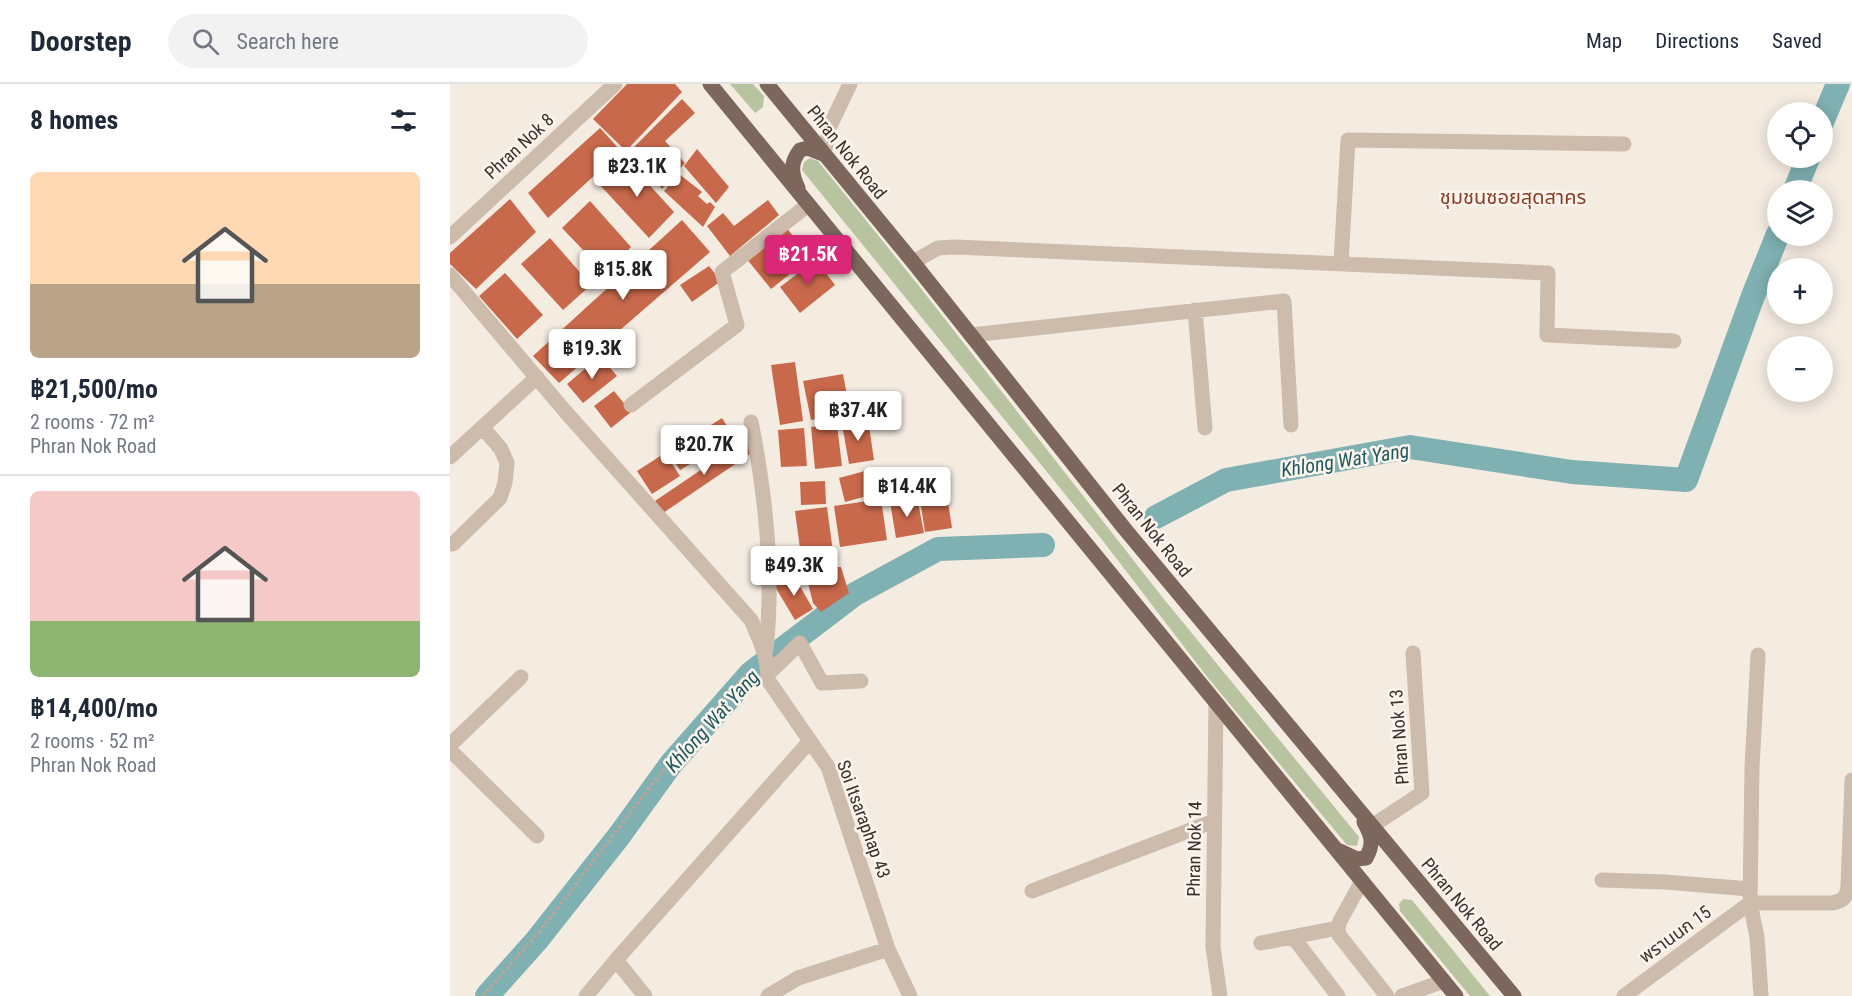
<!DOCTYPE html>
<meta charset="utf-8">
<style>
:root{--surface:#fff;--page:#f2f2f3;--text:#1f2937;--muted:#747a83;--line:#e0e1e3;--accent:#db2777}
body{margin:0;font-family:"Roboto Condensed","Noto Sans Thai",sans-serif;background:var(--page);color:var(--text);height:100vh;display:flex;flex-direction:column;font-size:22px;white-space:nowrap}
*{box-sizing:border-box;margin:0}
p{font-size:20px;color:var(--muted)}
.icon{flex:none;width:33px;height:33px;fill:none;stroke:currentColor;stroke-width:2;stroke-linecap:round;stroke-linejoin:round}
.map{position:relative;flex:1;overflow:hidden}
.sheet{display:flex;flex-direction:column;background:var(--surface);width:450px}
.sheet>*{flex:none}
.fabs{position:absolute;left:1317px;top:18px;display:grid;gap:12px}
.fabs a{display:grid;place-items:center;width:66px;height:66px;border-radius:50%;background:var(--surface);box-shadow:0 3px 15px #0003;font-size:30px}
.price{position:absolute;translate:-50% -51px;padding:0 14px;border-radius:6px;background:#fff;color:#222;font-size:20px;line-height:39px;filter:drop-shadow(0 2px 3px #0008)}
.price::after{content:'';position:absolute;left:50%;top:36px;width:18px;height:14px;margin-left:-9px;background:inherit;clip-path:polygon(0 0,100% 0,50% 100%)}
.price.active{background:var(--accent);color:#fff}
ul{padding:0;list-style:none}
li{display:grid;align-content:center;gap:12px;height:318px;padding:0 30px}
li+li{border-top:2px solid var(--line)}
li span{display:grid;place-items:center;height:186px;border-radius:9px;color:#555}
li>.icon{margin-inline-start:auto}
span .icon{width:108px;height:108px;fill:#fffc;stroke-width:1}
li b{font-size:26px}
h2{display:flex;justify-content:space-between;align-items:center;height:72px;padding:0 30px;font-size:26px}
header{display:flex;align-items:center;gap:36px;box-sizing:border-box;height:84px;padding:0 30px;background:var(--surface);border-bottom:2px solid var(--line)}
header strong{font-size:28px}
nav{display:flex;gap:33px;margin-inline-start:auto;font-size:21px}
.search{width:420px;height:54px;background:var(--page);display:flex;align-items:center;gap:15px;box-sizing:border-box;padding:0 21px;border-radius:33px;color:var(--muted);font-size:22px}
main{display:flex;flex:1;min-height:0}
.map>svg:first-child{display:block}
.green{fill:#b8c4a0}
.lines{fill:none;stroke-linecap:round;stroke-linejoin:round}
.canal{stroke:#7fb0b2;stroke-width:24}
.building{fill:#c8694b}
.path{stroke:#b9a596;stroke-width:4;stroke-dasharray:3 3;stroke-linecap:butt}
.minor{stroke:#cdbbac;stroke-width:15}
.major{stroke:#7d675c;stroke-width:15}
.labels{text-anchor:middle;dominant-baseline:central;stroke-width:5;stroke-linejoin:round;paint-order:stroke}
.street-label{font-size:18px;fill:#3b302b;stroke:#fbf5ee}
.neighbourhood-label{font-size:20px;fill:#8c3b22;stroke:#fbf5ee}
.water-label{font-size:20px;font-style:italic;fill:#1f5a5e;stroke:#fbf5ee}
</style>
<header>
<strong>Doorstep</strong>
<div class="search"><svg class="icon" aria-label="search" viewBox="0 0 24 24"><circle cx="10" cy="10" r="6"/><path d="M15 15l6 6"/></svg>Search here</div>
<nav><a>Map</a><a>Directions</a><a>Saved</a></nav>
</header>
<main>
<section class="sheet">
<h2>8 homes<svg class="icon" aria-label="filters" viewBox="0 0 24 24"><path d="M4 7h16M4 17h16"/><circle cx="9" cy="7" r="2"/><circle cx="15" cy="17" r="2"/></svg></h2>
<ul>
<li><span style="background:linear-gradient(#ffd9b3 60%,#b9a48a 0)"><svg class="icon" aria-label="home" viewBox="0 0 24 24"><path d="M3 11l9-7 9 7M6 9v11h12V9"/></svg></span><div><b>฿21,500/mo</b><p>2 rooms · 72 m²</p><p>Phran Nok Road</p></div></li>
<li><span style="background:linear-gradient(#f6c9c9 70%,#8fb573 0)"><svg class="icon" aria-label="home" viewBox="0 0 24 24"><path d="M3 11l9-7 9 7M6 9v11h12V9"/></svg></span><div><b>฿14,400/mo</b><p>2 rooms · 52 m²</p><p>Phran Nok Road</p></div></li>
</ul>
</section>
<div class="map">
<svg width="1402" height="912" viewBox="0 0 1402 912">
<rect width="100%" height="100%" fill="#f4ebe1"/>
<!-- green -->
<path class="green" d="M280 0H303L314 12 313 23 305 29Z
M360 74 368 77 469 202 713 514 909 753 907 762 897 761 758 594 653 457 352 86 354 78Z
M953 815 962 816 1040 912H1020L950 827 949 820Z"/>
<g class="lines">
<!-- canal -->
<path class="canal" d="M1372 38 1388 0
M1345 106 1358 74
M706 433 776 396 960 363 1122 388 1236 396 1303 212 1328 150
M37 912 87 856 169 752 221 680 301 589 405 510 488 465 593 461"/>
</g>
<!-- building -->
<path class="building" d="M177 0H225L232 8 176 67 143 35Z
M232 15 245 29 215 57 235 79 212 105 179 68Z
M150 44 171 67 98 134 78 109Z
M247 65 279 103 266 119 234 82Z
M176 75 224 128 199 154 149 100Z
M229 90 252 108 248 112 257 120 260 118 265 123 253 143 214 107Z
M60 115 86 148 26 205 0 180V169Z
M318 116 329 131 280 172 257 142 273 129 284 142Z
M140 117 181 163 155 189 112 144Z
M232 136 260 168 109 299 83 272Z
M336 143 360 174 321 205 296 174Z
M100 154 141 201 113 226 71 180Z
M366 176 385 201 350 229 330 203Z
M259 182 271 197 242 218 230 201Z
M55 189 93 231 67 255 29 212Z
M150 272 167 292 133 319 117 300Z
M345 278 353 337 330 341 321 281Z
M393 290 400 328 361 336 353 297Z
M164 307 181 328 161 344 144 322Z
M272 334 287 358 267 370 253 346Z
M418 335 424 376 399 380 392 340Z
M387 341 392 382 365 385 361 343Z
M354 344 357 382 331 383 328 346Z
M244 349 257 370 230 386 217 366Z
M295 356 303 368 213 429 205 417Z
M215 369 230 392 202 410 187 387Z
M415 387 421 411 395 418 389 394Z
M375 397 376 420 351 421 350 398Z
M496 405 502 444 475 448 469 409Z
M467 413 474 449 446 454 440 418Z
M431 415 437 456 390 463 384 422Z
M377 423 383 468 351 472 345 427Z
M382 478 386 483H391L399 509 371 528 363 519 355 487Z
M343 490 363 525 345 536 324 501Z"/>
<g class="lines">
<!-- path -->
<path class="path" d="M33 912 90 847 207 694 299 587"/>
<!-- minor -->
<path class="minor" d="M374 70 380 42 400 0
M0 153 165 0
M463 178 488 164 505 163 1098 189 1097 251 1224 257
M891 179 898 56 1174 60
M0 191 114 326 301 536C310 556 318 573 318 596L378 683 438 865 460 912
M745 226 755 344
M521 251 834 217 841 341
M181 321 287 241 272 188 358 121
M301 338C316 412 324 490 316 566
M0 373 87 293
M3 460 50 414 55 399 57 379 51 365 33 344
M1308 571 1302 684 1300 819 1307 853 1311 912
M318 590 350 559 372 599 411 597
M766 619 763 863 770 912
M0 661 71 593
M0 666 87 752
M922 742 972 709 963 569
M1152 796 1215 798 1300 805
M912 797 890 837 888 844 889 851 937 912
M582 807 764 737
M843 853 888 912
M811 859 888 844
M136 912 166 876
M195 912 166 876 360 657
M318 912 348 894 438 865
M952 912 994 897
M1174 912 1300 819H1382C1393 817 1396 814 1398 803L1402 696"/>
<!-- major -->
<path class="major" d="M260 0 1006 912
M317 0 463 178 674 444 1064 912
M348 104C341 89 340 79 350 66L358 64 373 70
M890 767 907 775 916 774C924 760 922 752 914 738"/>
</g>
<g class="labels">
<!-- street labels -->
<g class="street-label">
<text transform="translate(69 62) rotate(-43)">Phran Nok 8</text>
<text transform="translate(397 68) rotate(51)">Phran Nok Road</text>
<text transform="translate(702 446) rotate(51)">Phran Nok Road</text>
<text transform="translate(949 653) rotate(-94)">Phran Nok 13</text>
<text transform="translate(414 735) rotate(70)">Soi Itsaraphap 43</text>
<text transform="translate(744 765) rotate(-89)">Phran Nok 14</text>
<text transform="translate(1012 820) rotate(50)">Phran Nok Road</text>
<text transform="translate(1225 850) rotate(-36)">พรานนก 15</text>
</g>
<!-- neighbourhood labels -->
<g class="neighbourhood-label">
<text x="1063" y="113">ชุมชนซอยสุดสาคร</text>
</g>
<!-- water labels -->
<g class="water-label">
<text transform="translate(895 376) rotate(-9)">Khlong Wat Yang</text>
<text transform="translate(262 637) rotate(-48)">Khlong Wat Yang</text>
</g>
</g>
</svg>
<div class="fabs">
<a><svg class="icon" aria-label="locate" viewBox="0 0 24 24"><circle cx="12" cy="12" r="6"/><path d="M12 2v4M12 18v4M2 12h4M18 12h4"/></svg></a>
<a><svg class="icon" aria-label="layers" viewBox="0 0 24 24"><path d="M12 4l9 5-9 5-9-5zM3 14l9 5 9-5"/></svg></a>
<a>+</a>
<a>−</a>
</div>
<b class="price" style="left:187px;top:114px">฿23.1K</b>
<b class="price active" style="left:358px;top:202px">฿21.5K</b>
<b class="price" style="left:173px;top:217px">฿15.8K</b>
<b class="price" style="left:142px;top:296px">฿19.3K</b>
<b class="price" style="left:408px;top:358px">฿37.4K</b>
<b class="price" style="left:254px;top:392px">฿20.7K</b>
<b class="price" style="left:457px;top:434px">฿14.4K</b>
<b class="price" style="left:344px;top:513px">฿49.3K</b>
</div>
</main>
